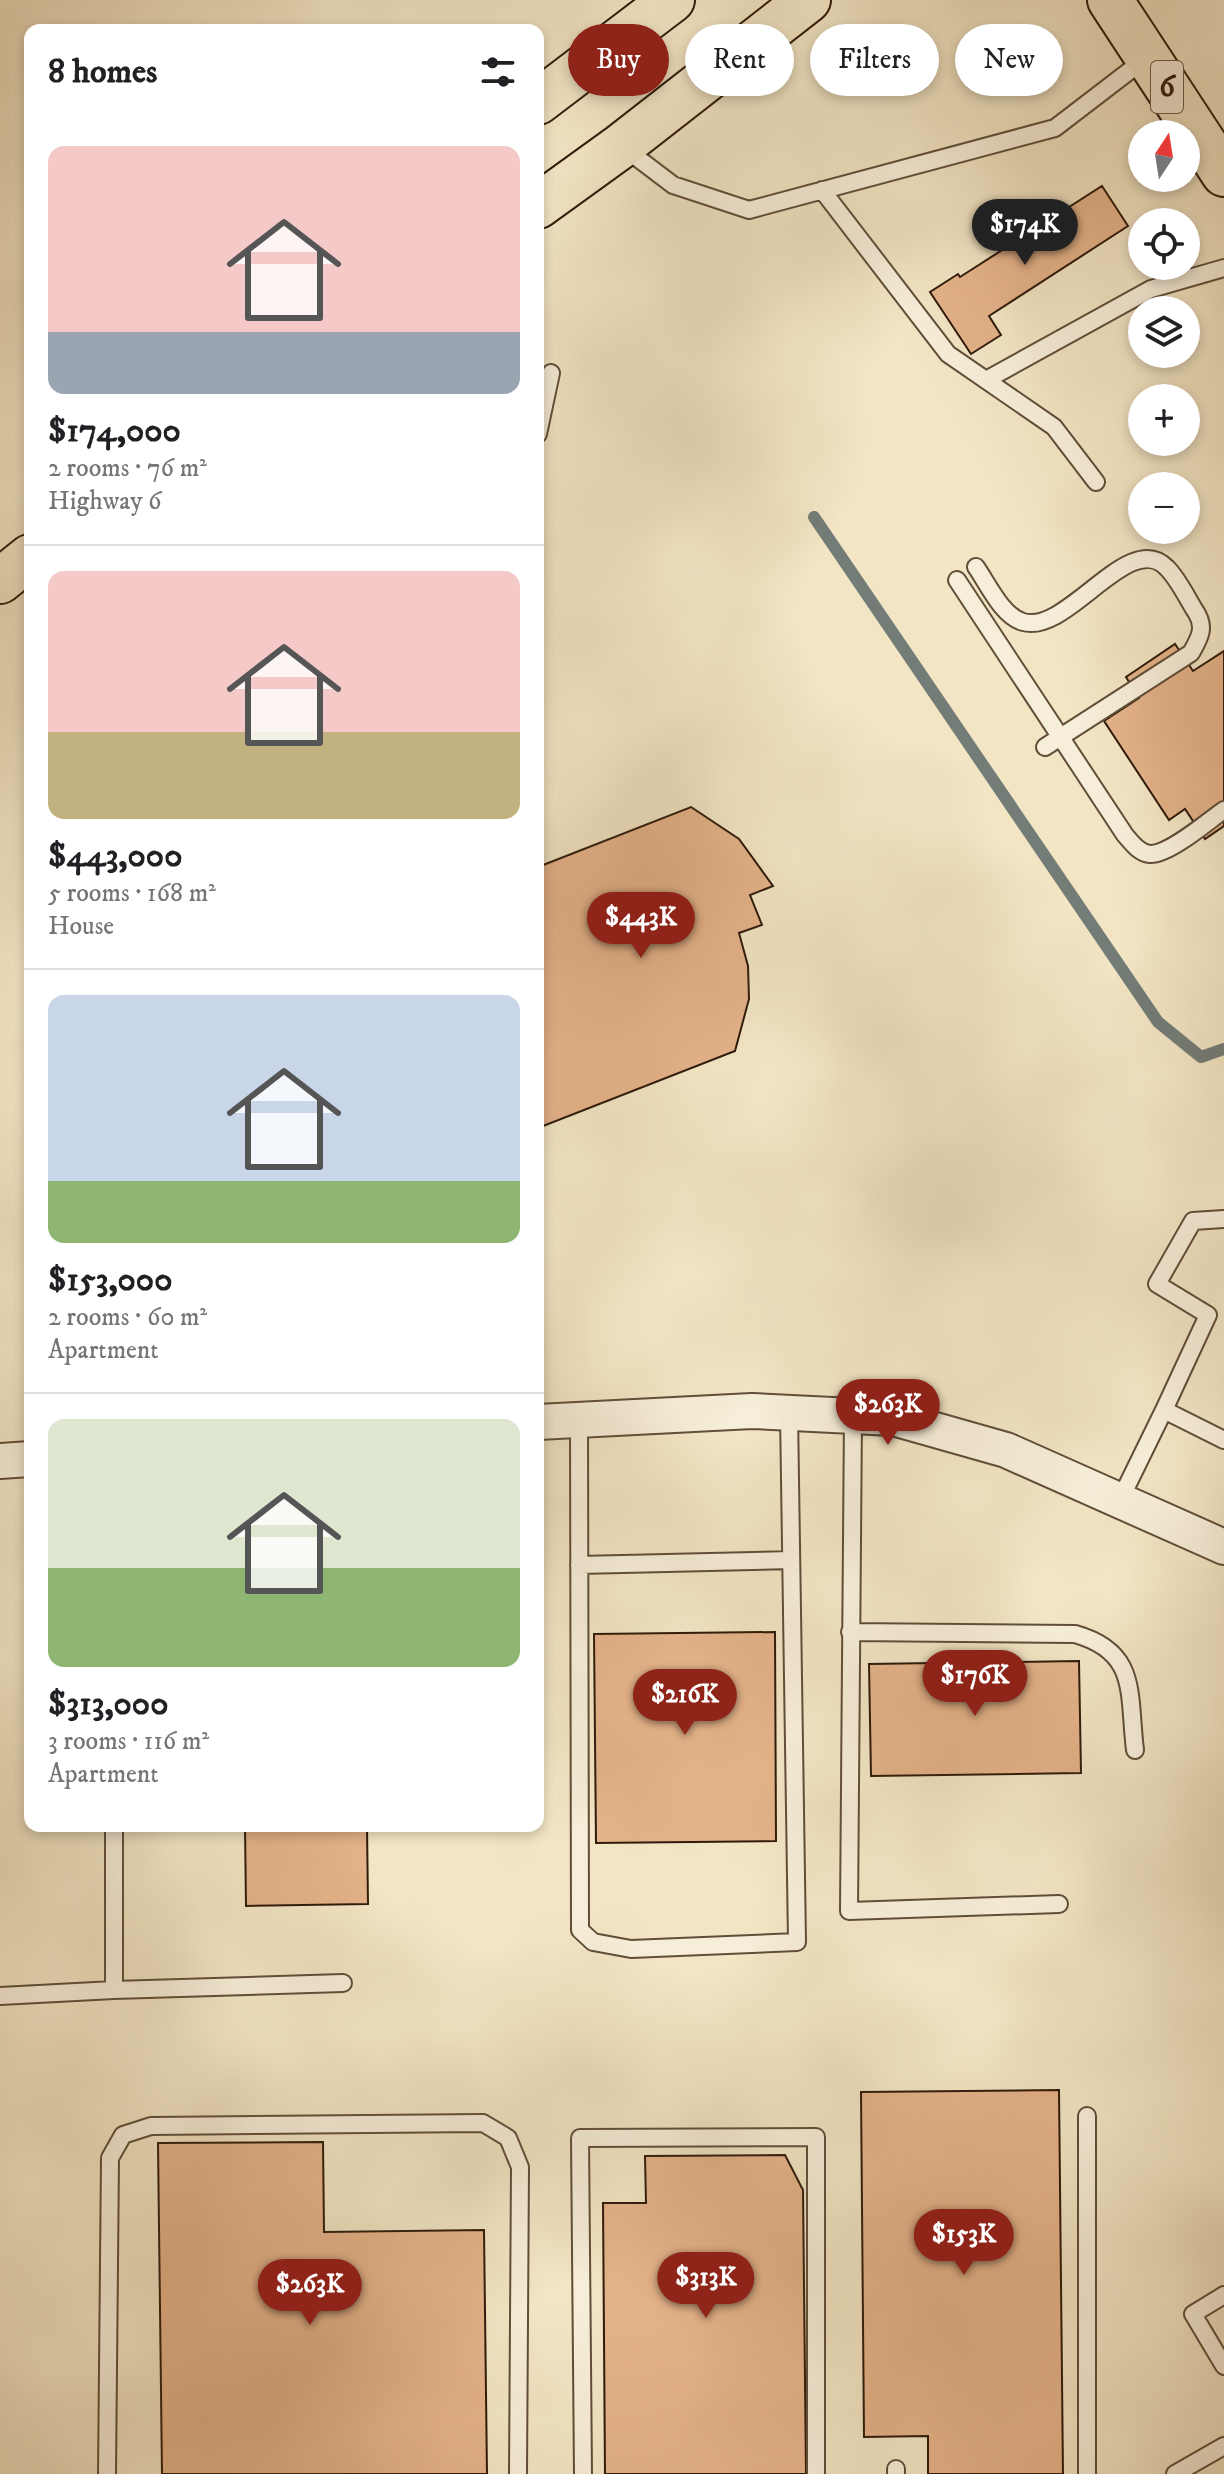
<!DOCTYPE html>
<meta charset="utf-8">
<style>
:root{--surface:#fff;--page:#f2f2f2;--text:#202124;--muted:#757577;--line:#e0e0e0;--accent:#8f2418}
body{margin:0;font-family:"IM FELL DW Pica",serif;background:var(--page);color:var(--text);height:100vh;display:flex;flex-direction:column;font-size:30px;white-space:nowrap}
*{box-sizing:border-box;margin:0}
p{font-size:26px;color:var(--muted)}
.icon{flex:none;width:44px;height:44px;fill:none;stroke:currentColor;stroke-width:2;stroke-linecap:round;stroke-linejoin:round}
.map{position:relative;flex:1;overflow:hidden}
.drawer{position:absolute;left:24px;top:24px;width:520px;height:1808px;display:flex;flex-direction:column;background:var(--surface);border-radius:16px;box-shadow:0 4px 12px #0003}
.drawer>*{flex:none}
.banner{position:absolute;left:568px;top:24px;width:536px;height:72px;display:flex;gap:16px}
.needle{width:52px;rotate:12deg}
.controls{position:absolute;left:1128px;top:120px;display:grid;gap:16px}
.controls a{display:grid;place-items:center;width:72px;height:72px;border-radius:50%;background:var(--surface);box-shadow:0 4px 12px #0003;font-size:40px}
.price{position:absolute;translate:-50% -68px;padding:0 18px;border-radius:28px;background:var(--accent);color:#fff;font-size:26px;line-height:52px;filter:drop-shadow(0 2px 4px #0008)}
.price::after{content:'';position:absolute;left:50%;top:48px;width:24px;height:18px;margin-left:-12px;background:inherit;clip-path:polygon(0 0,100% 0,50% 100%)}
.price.current{background:#222;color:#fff}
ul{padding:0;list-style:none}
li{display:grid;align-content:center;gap:16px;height:424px;padding:0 24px}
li+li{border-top:2px solid var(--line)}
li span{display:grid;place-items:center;height:248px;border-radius:16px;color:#555}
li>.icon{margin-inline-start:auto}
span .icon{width:144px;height:144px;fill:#fffc;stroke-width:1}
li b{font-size:34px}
h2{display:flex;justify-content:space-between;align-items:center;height:96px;padding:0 24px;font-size:34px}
.chip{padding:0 28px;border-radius:36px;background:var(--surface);box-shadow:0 4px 12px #0003;font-size:28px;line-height:72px}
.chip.current{background:var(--accent);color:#fff}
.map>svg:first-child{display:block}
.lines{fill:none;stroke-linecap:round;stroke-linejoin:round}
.stream{stroke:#737c77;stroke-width:12}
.building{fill:#e4b289;stroke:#2f1b0b;stroke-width:2}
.service-casing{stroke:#604e39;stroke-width:20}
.minor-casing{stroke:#604e39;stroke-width:38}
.primary-casing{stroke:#2f1b0b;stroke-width:48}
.trunk-casing{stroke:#2f1b0b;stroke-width:48}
.service{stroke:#f7eed9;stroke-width:16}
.minor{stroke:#f7eed9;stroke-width:34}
.primary{stroke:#f2e5c4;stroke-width:44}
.trunk{stroke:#f2e5c4;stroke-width:44}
.labels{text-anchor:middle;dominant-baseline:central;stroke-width:6;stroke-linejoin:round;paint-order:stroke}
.shield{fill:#f7eed9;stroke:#6b5a49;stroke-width:2}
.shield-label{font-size:30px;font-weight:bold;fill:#2f1b0b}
</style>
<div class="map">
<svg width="1224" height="2474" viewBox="0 0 1224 2474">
<rect width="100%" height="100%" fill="#f2e5c4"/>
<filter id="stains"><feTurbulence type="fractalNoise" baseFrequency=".0025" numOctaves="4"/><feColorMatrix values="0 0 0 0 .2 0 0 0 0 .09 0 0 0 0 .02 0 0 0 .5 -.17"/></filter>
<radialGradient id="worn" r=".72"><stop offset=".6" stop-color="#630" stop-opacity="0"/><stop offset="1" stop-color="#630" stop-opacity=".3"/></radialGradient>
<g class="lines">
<!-- stream -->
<path class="stream" d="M814 517 1158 1022 1201 1057 1224 1049"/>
</g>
<!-- building -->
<path class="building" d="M1102 186 1128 226 989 316 1001 335 971 354 930 292 958 274 960 277Z
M1175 644 1193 671 1224 651V826L1205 839 1185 809 1169 820 1104 721 1139 698 1126 677Z
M691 807 739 839 773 886 750 895 762 925 739 933 748 966 749 999 735 1051 538 1128V867Z
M775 1632 776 1841 596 1843 594 1634Z
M1079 1661 1081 1773 871 1776 869 1664Z
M245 1826H367L368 1904 246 1906Z
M1059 2090 1063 2474H928V2436L864 2437 861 2092Z
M323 2142 324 2232 484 2230 487 2474H162L158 2143Z
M785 2155 803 2190 806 2474H605L603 2203H646L645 2156Z"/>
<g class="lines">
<defs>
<path id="service" d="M623 147 673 185 749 210 1055 128 1145 59
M822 190 948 354 1054 427 1096 482
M986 380 1151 289 1224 268
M538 434 551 373
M976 567C988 584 1002 616 1023 622 1068 635 1129 528 1167 568 1178 579 1186 596 1194 609 1206 626 1201 636 1191 653L1045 747
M957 580 1125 835C1132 843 1139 853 1150 854 1169 855 1208 821 1224 810
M1164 1410 1208 1315 1157 1284 1193 1221 1224 1219
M853 1416 849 1911 1059 1904
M579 1420 580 1930 593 1942 631 1949 797 1942 789 1413
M1119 1502 1164 1410 1224 1440
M579 1565 791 1560
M850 1632 1075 1634C1139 1652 1128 1694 1135 1750
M114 1826V1990L343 1983
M0 1996 114 1990
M1087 2116V2474
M1224 2295 1193 2314 1224 2366
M896 2469V2474
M107 2474 110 2158 123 2135 151 2126 483 2123 508 2138 520 2167 518 2474
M583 2474 580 2138 816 2137V2474
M1175 2474 1224 2446"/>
<path id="minor" d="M538 1422 752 1411 893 1418 1006 1450 1224 1547
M0 1461 30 1459"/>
<path id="primary" d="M538 102 672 0
M538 206 621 146 808 0
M0 581 30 557"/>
<path id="trunk" d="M1110 0 1224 174"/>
</defs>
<!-- service casing -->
<use href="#service" class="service-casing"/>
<!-- minor casing -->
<use href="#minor" class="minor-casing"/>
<!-- primary casing -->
<use href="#primary" class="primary-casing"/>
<!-- trunk casing -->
<use href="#trunk" class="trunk-casing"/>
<!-- service -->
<use href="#service" class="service"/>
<!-- minor -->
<use href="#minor" class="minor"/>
<!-- primary -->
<use href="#primary" class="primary"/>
<!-- trunk -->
<use href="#trunk" class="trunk"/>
</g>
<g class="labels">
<!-- shield labels -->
<rect class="shield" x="1151" y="61" width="32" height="52" rx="6"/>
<g class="shield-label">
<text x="1167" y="87">6</text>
</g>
</g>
<rect width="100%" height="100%" filter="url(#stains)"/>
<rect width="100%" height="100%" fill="url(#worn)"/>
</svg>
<div class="controls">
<a><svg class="needle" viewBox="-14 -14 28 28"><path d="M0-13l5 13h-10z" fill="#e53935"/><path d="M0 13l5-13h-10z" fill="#757577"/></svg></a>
<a><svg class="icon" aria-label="locate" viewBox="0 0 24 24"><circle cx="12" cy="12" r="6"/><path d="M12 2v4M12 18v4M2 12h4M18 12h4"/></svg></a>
<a><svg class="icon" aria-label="layers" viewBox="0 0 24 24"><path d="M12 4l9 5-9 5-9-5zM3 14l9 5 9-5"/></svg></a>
<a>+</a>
<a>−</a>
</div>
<b class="price current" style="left:1025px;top:267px">$174K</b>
<b class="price" style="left:641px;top:960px">$443K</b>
<b class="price" style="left:888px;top:1447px">$263K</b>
<b class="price" style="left:975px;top:1718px">$176K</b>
<b class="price" style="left:685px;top:1737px">$216K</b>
<b class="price" style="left:964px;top:2277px">$153K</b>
<b class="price" style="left:706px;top:2320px">$313K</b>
<b class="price" style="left:310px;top:2327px">$263K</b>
<div class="banner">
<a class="chip current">Buy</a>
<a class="chip">Rent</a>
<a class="chip">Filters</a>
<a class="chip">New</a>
</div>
<section class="drawer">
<h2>8 homes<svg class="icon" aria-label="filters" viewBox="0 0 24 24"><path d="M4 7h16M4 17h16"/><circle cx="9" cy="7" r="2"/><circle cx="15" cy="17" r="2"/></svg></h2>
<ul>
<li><span style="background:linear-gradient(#f6c9c9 75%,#9aa5b1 0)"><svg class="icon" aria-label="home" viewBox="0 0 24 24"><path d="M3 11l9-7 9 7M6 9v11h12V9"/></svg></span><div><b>$174,000</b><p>2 rooms · 76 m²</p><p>Highway 6</p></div></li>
<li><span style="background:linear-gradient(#f6c9c9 65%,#c2b280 0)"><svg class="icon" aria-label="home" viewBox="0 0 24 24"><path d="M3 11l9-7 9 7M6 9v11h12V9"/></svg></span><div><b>$443,000</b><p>5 rooms · 168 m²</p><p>House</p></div></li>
<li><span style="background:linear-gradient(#c9d6e8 75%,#8fb573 0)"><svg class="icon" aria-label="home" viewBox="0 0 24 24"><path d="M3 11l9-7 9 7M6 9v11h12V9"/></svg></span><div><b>$153,000</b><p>2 rooms · 60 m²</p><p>Apartment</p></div></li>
<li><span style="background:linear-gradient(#dfe7d0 60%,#8fb573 0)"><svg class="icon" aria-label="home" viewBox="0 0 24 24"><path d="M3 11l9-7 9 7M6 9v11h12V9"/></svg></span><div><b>$313,000</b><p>3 rooms · 116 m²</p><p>Apartment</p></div></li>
</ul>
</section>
</div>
